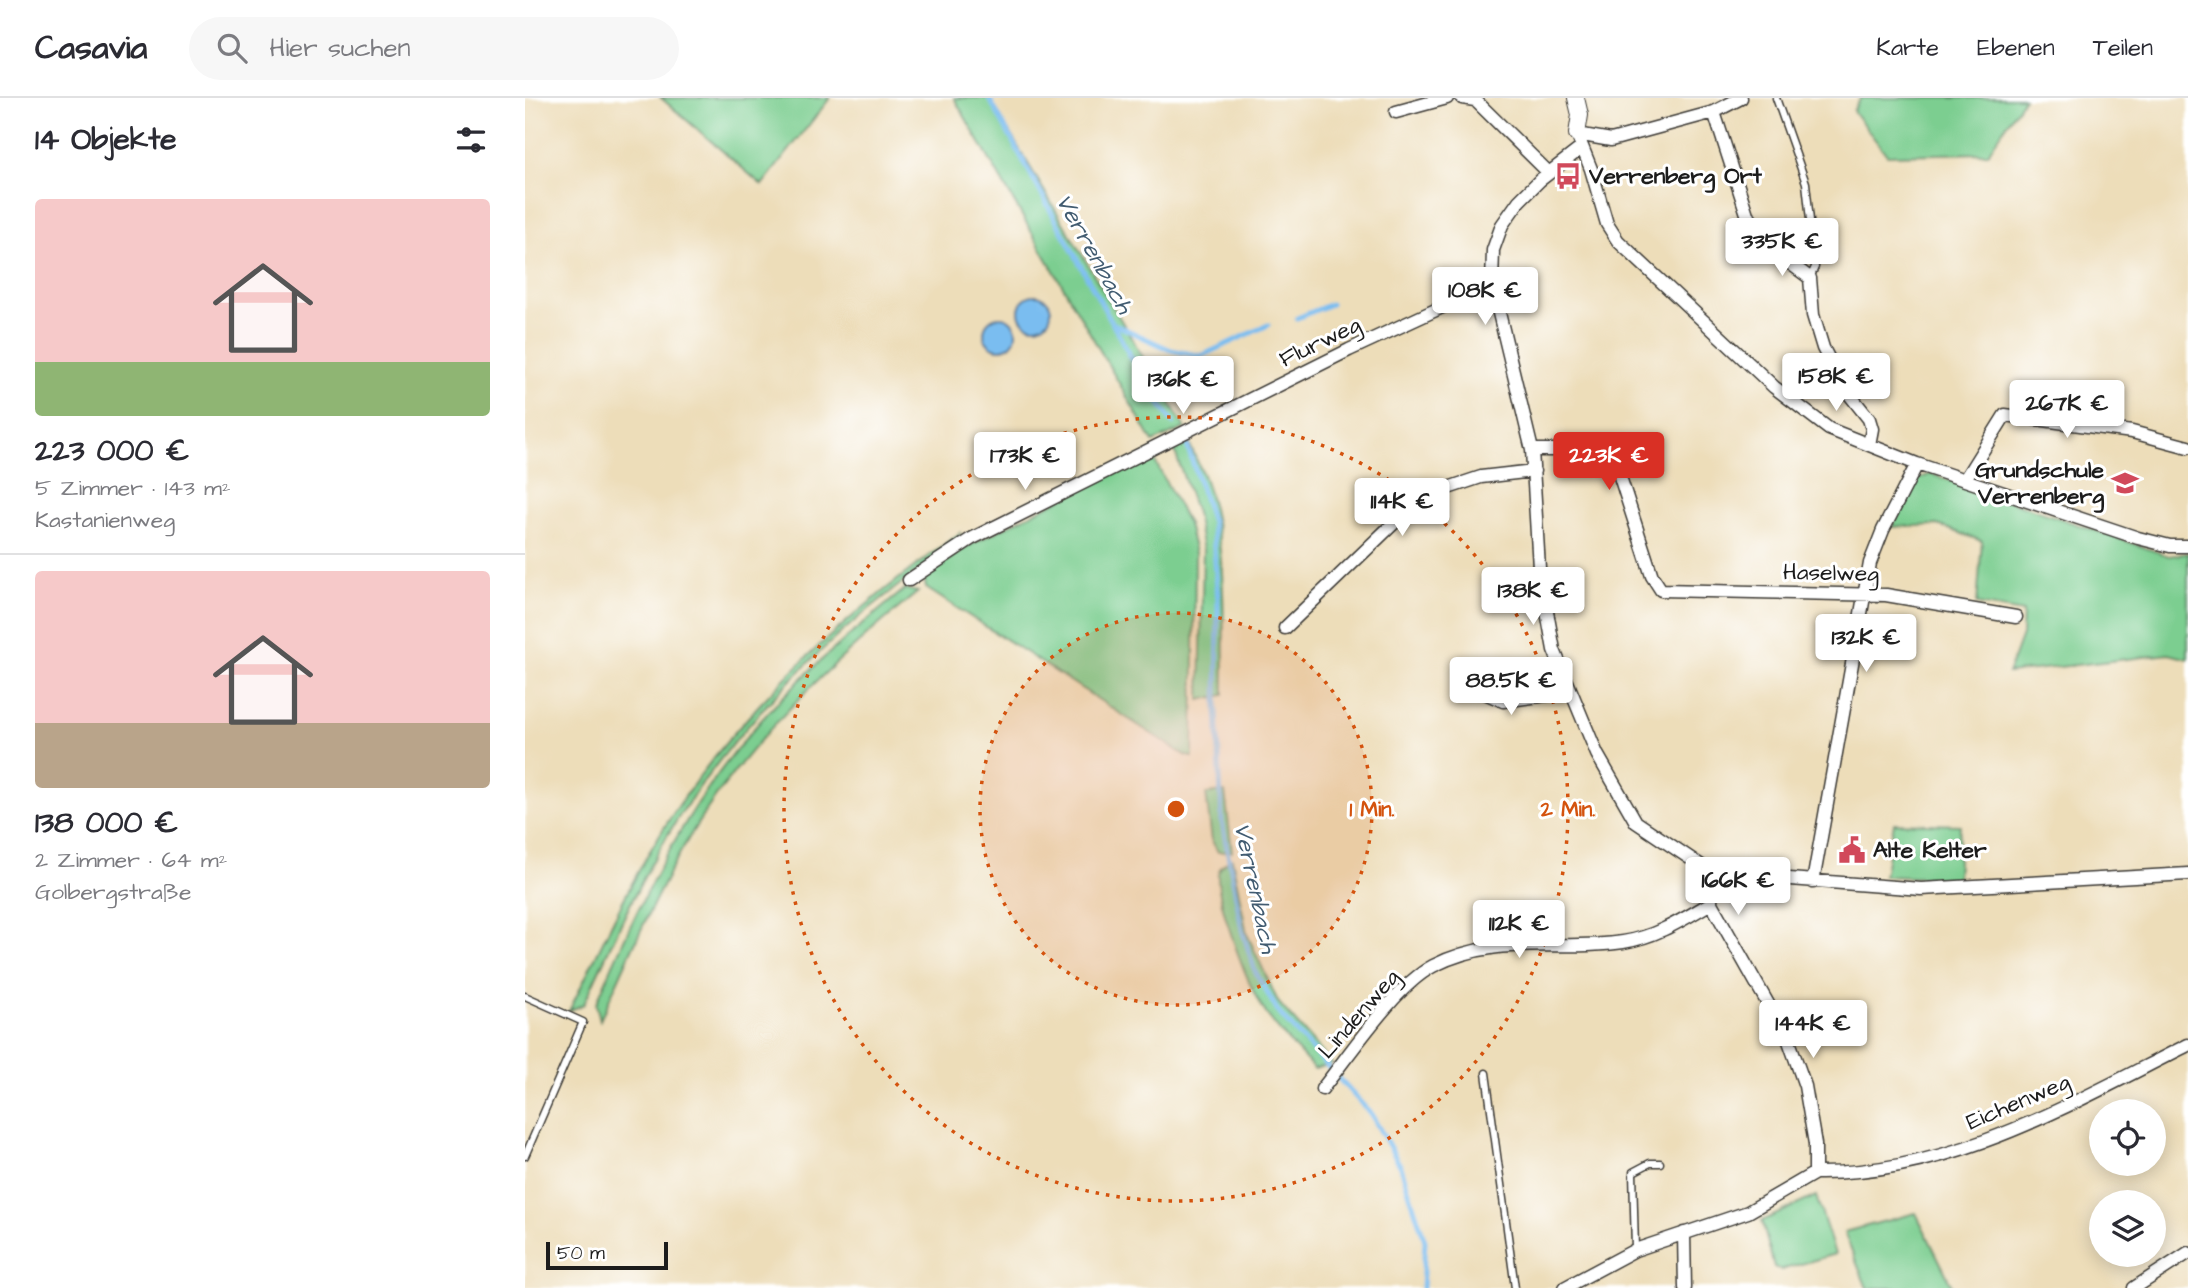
<!DOCTYPE html>
<html lang="de">
<meta charset="utf-8">
<style>
:root{--surface:#fff;--page:#f7f7f7;--text:#2b2b33;--muted:#7c7c81;--line:#e1e1e2;--accent:#d93025}
body{margin:0;font-family:"Architects Daughter",sans-serif;background:var(--page);color:var(--text);height:100vh;display:flex;flex-direction:column;font-size:26px;white-space:nowrap}
*{box-sizing:border-box;margin:0}
p{font-size:23px;color:var(--muted)}
.icon{flex:none;width:38px;height:38px;fill:none;stroke:currentColor;stroke-width:2;stroke-linecap:round;stroke-linejoin:round}
.map{position:relative;flex:1;overflow:hidden}
.side{display:flex;flex-direction:column;background:var(--surface);width:525px}
.side>*{flex:none}
.controls{position:absolute;left:1564px;top:1001px;display:grid;gap:14px}
.controls a{display:grid;place-items:center;width:77px;height:77px;border-radius:50%;background:var(--surface);box-shadow:0 4px 18px #0003;font-size:35px}
.scale{position:absolute;left:21px;bottom:18px;width:122px;box-sizing:border-box;padding-left:7px;border:4px solid #1c1c1c;border-top:0;font-size:19px;line-height:24px;white-space:nowrap;color:#1c1c1c;-webkit-text-stroke:5px #fff;paint-order:stroke}
.price{position:absolute;translate:-50% -60px;padding:0 16px;border-radius:7px;background:#fff;color:#222;font-size:23px;line-height:46px;filter:drop-shadow(0 2px 4px #0008)}
.price::after{content:'';position:absolute;left:50%;top:42px;width:21px;height:16px;margin-left:-10px;background:inherit;clip-path:polygon(0 0,100% 0,50% 100%)}
.price.selected{background:var(--accent);color:#fff}
ul{padding:0;list-style:none}
li{display:grid;align-content:center;gap:14px;height:371px;padding:0 35px}
li+li{border-top:2px solid var(--line)}
li span{display:grid;place-items:center;height:217px;border-radius:7px;color:#555}
li>.icon{margin-inline-start:auto}
span .icon{width:126px;height:126px;fill:#fffc;stroke-width:1}
li b{font-size:30px}
h2{display:flex;justify-content:space-between;align-items:center;height:84px;padding:0 35px;font-size:30px}
header{display:flex;align-items:center;gap:42px;box-sizing:border-box;height:98px;padding:0 35px;background:var(--surface);border-bottom:2px solid var(--line)}
header strong{font-size:33px}
nav{display:flex;gap:38px;margin-inline-start:auto;font-size:24px}
.search{width:490px;height:63px;background:var(--page);display:flex;align-items:center;gap:18px;box-sizing:border-box;padding:0 24px;border-radius:38px;color:var(--muted);font-size:26px}
main{display:flex;flex:1;min-height:0}
.map>svg:first-child{display:block}
.green{fill:#7cce90;stroke:#4c7556;stroke-width:2}
.water{fill:#7abdf0;stroke:#4b6c86;stroke-width:2}
.lines{fill:none;stroke-linecap:round;stroke-linejoin:round}
.stream{stroke:#7abdf0;stroke-width:5}
.service-casing{stroke:#3b3934;stroke-width:9}
.minor-casing{stroke:#3b3934;stroke-width:15}
.tertiary-casing{stroke:#3b3934;stroke-width:18}
.service{stroke:#fff;stroke-width:6}
.minor{stroke:#fff;stroke-width:12}
.tertiary{stroke:#fff;stroke-width:16}
.ring{fill:none;stroke:#d4530e;stroke-width:3.5;stroke-dasharray:3.5 7}
.labels{text-anchor:middle;dominant-baseline:central;stroke-width:6;stroke-linejoin:round;paint-order:stroke}
.poi-label{font-size:23px;font-weight:bold;fill:#1c1c1c;stroke:#fff;text-anchor:start}
.street-label{font-size:23px;fill:#1c1c1c;stroke:#fff}
.water-label{font-size:24px;font-style:italic;fill:#425c71;stroke:#fff}
.centre{fill:#d4530e;stroke:#fff;stroke-width:3.5}
.ring-label{font-size:21px;text-anchor:middle;font-weight:bold;fill:#d4530e;stroke:#fff;stroke-width:6;stroke-linejoin:round;paint-order:stroke}
</style>
<header>
<strong>Casavia</strong>
<div class="search"><svg class="icon" aria-label="search" viewBox="0 0 24 24"><circle cx="10" cy="10" r="6"/><path d="M15 15l6 6"/></svg>Hier suchen</div>
<nav><a>Karte</a><a>Ebenen</a><a>Teilen</a></nav>
</header>
<main>
<section class="side">
<h2>14 Objekte<svg class="icon" aria-label="filters" viewBox="0 0 24 24"><path d="M4 7h16M4 17h16"/><circle cx="9" cy="7" r="2"/><circle cx="15" cy="17" r="2"/></svg></h2>
<ul>
<li><span style="background:linear-gradient(#f6c9c9 75%,#8fb573 0)"><svg class="icon" aria-label="home" viewBox="0 0 24 24"><path d="M3 11l9-7 9 7M6 9v11h12V9"/></svg></span><div><b>223 000 €</b><p>5 Zimmer · 143 m²</p><p>Kastanienweg</p></div></li>
<li><span style="background:linear-gradient(#f6c9c9 70%,#b9a48a 0)"><svg class="icon" aria-label="home" viewBox="0 0 24 24"><path d="M3 11l9-7 9 7M6 9v11h12V9"/></svg></span><div><b>138 000 €</b><p>2 Zimmer · 64 m²</p><p>Golbergstraße</p></div></li>
</ul>
</section>
<div class="map">
<svg width="1663" height="1190" viewBox="0 0 1663 1190">
<rect width="100%" height="100%" fill="#fff"/>
<filter id="ink" filterUnits="userSpaceOnUse"><feTurbulence type="fractalNoise" baseFrequency=".0143" numOctaves="2"/><feDisplacementMap in="SourceGraphic" scale="14" xChannelSelector="R" yChannelSelector="G"/><feConvolveMatrix kernelMatrix="1 2 1 2 8 2 1 2 1" color-interpolation-filters="sRGB"/></filter>
<filter id="wash" filterUnits="userSpaceOnUse"><feTurbulence type="fractalNoise" baseFrequency=".00686" numOctaves="4" result="noise"/><feDisplacementMap in="SourceGraphic" scale="28" xChannelSelector="R" yChannelSelector="G"/><feGaussianBlur stdDeviation="1.57" result="paint"/><feColorMatrix in="noise" values="0 0 0 0 0 0 0 0 0 0 0 0 0 0 0 0 0 1.4 0 .05"/><feComposite in="paint" operator="in"/></filter>
<g filter="url(#wash)">
<rect width="100%" height="100%" fill="#edddb9"/>
<!-- green -->
<path class="green" d="M136 0H305L237 87Z
M429 0H464L660 330 628 344Z
M1336 0H1499L1463 55 1362 57 1328 13Z
M662 340C668 355 676 370 681 385 703 452 698 528 699 597L675 602 678 452 671 415 648 348Z
M618 359 630 363 663 426 670 455 668 659 661 658 401 490 399 479 443 448Z
M1406 376 1644 458 1663 455V561L1644 556 1483 575 1497 537 1498 514 1452 506 1457 443 1413 427 1367 429 1391 382Z
M435 435 434 444C326 517 228 607 155 717 117 776 88 842 59 906L44 913C77 847 107 777 148 716 223 602 325 514 435 435Z
M380 491 393 494C314 559 238 628 180 714 137 779 107 852 75 922L71 906C111 810 154 721 221 640 267 584 324 537 380 491Z
M700 694 707 753 693 754 687 743 681 696Z
M1369 725 1435 727 1432 781 1359 778Z
M707 761 722 836 753 904 807 966 789 971C772 951 750 931 737 909 722 885 691 803 693 776 694 768 701 765 707 761Z
M1291 1098 1310 1156 1256 1172 1249 1169 1237 1123Z
M1391 1115 1428 1190H1342L1319 1134Z"/>
<!-- water -->
<path class="water" d="M494 213a16 16 0 1 1 32 0a16 16 0 1 1-32 0Z
M459 235a16 16 0 1 1 32 0a16 16 0 1 1-32 0Z"/>
<g class="lines">
<!-- stream -->
<path class="stream" d="M464 0 619 283 648 325
M772 220 806 206
M589 226 646 252 676 258 743 227
M662 347 687 424 693 502 692 611 697 724 717 832 730 873 753 914 846 1016 876 1069 900 1143 897 1190"/>
</g>
</g>
<g filter="url(#ink)">
<g class="lines">
<defs>
<path id="service" d="M1251 0 1281 85 1290 169 1285 180
M0 898 58 924 0 1058
M961 975 990 1190
M1110 1151 1108 1074 1125 1065H1135"/>
<path id="minor" d="M937 0 950 2 1023 74
M1216 0 1189 14 1086 42 1052 36 1066 71 1082 126 1093 143 1249 289 1304 331 1392 366 1613 440 1645 448H1663
M871 14 922 0
M1189 14 1222 116 1247 152 1285 180 1288 217 1298 250 1317 287 1344 321 1347 331 1344 347
M1055 51 1015 82 994 103 977 127 968 152 967 186 1007 352 1014 470 1029 552 1072 656 1111 724 1187 775 1396 791 1663 776
M1007 352H1071L1088 357 1127 478 1136 492 1361 497 1491 519
M1440 381 1480 317 1607 334 1663 349
M384 482 446 441 824 252 967 186
M760 530 871 423 908 395 956 379 1009 373
M937 585 978 603 1044 594
M1187 775 1186 805 1264 943 1280 988 1290 1046V1075
M1288 784 1345 465 1358 432 1392 366
M797 991C826 955 869 889 908 868 972 835 1032 854 1098 844 1131 839 1157 822 1186 805
M1290 1075C1426 1077 1545 1006 1663 947
M1159 1135 1160 1190
M1039 1190 1110 1152 1223 1114 1290 1075
M1609 1190 1663 1155"/>
<path id="tertiary" d="M1051 0 1055 17 1052 36"/>
</defs>
<!-- service casing -->
<use href="#service" class="service-casing"/>
<!-- minor casing -->
<use href="#minor" class="minor-casing"/>
<!-- tertiary casing -->
<use href="#tertiary" class="tertiary-casing"/>
<!-- service -->
<use href="#service" class="service"/>
<!-- minor -->
<use href="#minor" class="minor"/>
<!-- tertiary -->
<use href="#tertiary" class="tertiary"/>
</g>
</g>
<!-- distance rings -->
<circle cx="651" cy="711" r="196" fill="#d4530e" fill-opacity=".12"/>
<g class="ring">
<circle cx="651" cy="711" r="196"/>
<circle cx="651" cy="711" r="392"/>
</g>
<!-- icons -->
<defs>
<symbol id="bus-bare" viewBox="-9 -9 18 18"><path d="M-5-6H5V4H4V6H2V4H-2V6H-4V4H-5ZM-3.5-4V0h7V-4ZM-3.5 1.2v1.5H-2V1.2ZM2 1.2v1.5H3.5V1.2Z" fill="#d1495b" stroke="#fff" stroke-width="2.5" paint-order="stroke"/></symbol>
<symbol id="school-bare" viewBox="-9 -9 18 18"><path d="M0-5L7-2L0 1L-7-2ZM-4 1L0 2.5L4 1V4Q0 6-4 4Z" fill="#d1495b" stroke="#fff" stroke-width="2.5" paint-order="stroke"/></symbol>
<symbol id="civic-bare" viewBox="-9 -9 18 18"><path d="M-.6-6.5H3V-4.5H.6V-3L4-1V1h2V6H-6V1h2V-1L-.6-3ZM-1.2 2.5V6h2.4V2.5Z" fill="#d1495b" stroke="#fff" stroke-width="2.5" paint-order="stroke"/></symbol>
</defs>
<g fill-rule="evenodd">
<use href="#bus-bare" x="1024" y="59" width="38" height="38"/>
<use href="#school-bare" x="1581" y="366" width="38" height="38"/>
<use href="#civic-bare" x="1308" y="733" width="38" height="38"/>
</g>
<g class="labels">
<!-- poi labels -->
<g class="poi-label">
<text x="1064" y="78">Verrenberg Ort</text>
<text x="1579" y="372" text-anchor="end">Grundschule<tspan x="1579" dy="26">Verrenberg</tspan></text>
<text x="1348" y="752">Alte Kelter</text>
</g>
<!-- street labels -->
<g class="street-label">
<text transform="translate(795 244) rotate(-26)">Flurweg</text>
<text transform="translate(1306 475) rotate(1)">Haselweg</text>
<text transform="translate(834 916) rotate(-49)">Lindenweg</text>
<text transform="translate(1493 1004) rotate(-23)">Eichenweg</text>
</g>
<!-- water labels -->
<g class="water-label">
<text transform="translate(569 156) rotate(61)">Verrenbach</text>
<text transform="translate(730 790) rotate(78)">Verrenbach</text>
</g>
</g>
<circle cx="651" cy="711" r="10" class="centre"/>
<g class="ring-label">
<text x="847" y="718">1 Min.</text>
<text x="1043" y="718">2 Min.</text>
</g>
</svg>
<div class="controls">
<a><svg class="icon" aria-label="locate" viewBox="0 0 24 24"><circle cx="12" cy="12" r="6"/><path d="M12 2v4M12 18v4M2 12h4M18 12h4"/></svg></a>
<a><svg class="icon" aria-label="layers" viewBox="0 0 24 24"><path d="M12 4l9 5-9 5-9-5zM3 14l9 5 9-5"/></svg></a>
</div>
<div class="scale">50 m</div>
<b class="price" style="left:1257px;top:180px">335K €</b>
<b class="price" style="left:960px;top:229px">108K €</b>
<b class="price" style="left:1311px;top:315px">158K €</b>
<b class="price" style="left:658px;top:318px">136K €</b>
<b class="price" style="left:1542px;top:342px">267K €</b>
<b class="price" style="left:500px;top:394px">173K €</b>
<b class="price selected" style="left:1084px;top:394px">223K €</b>
<b class="price" style="left:877px;top:440px">114K €</b>
<b class="price" style="left:1008px;top:529px">138K €</b>
<b class="price" style="left:1341px;top:576px">132K €</b>
<b class="price" style="left:986px;top:619px">88.5K €</b>
<b class="price" style="left:1213px;top:819px">166K €</b>
<b class="price" style="left:994px;top:862px">112K €</b>
<b class="price" style="left:1288px;top:962px">144K €</b>
</div>
</main>
